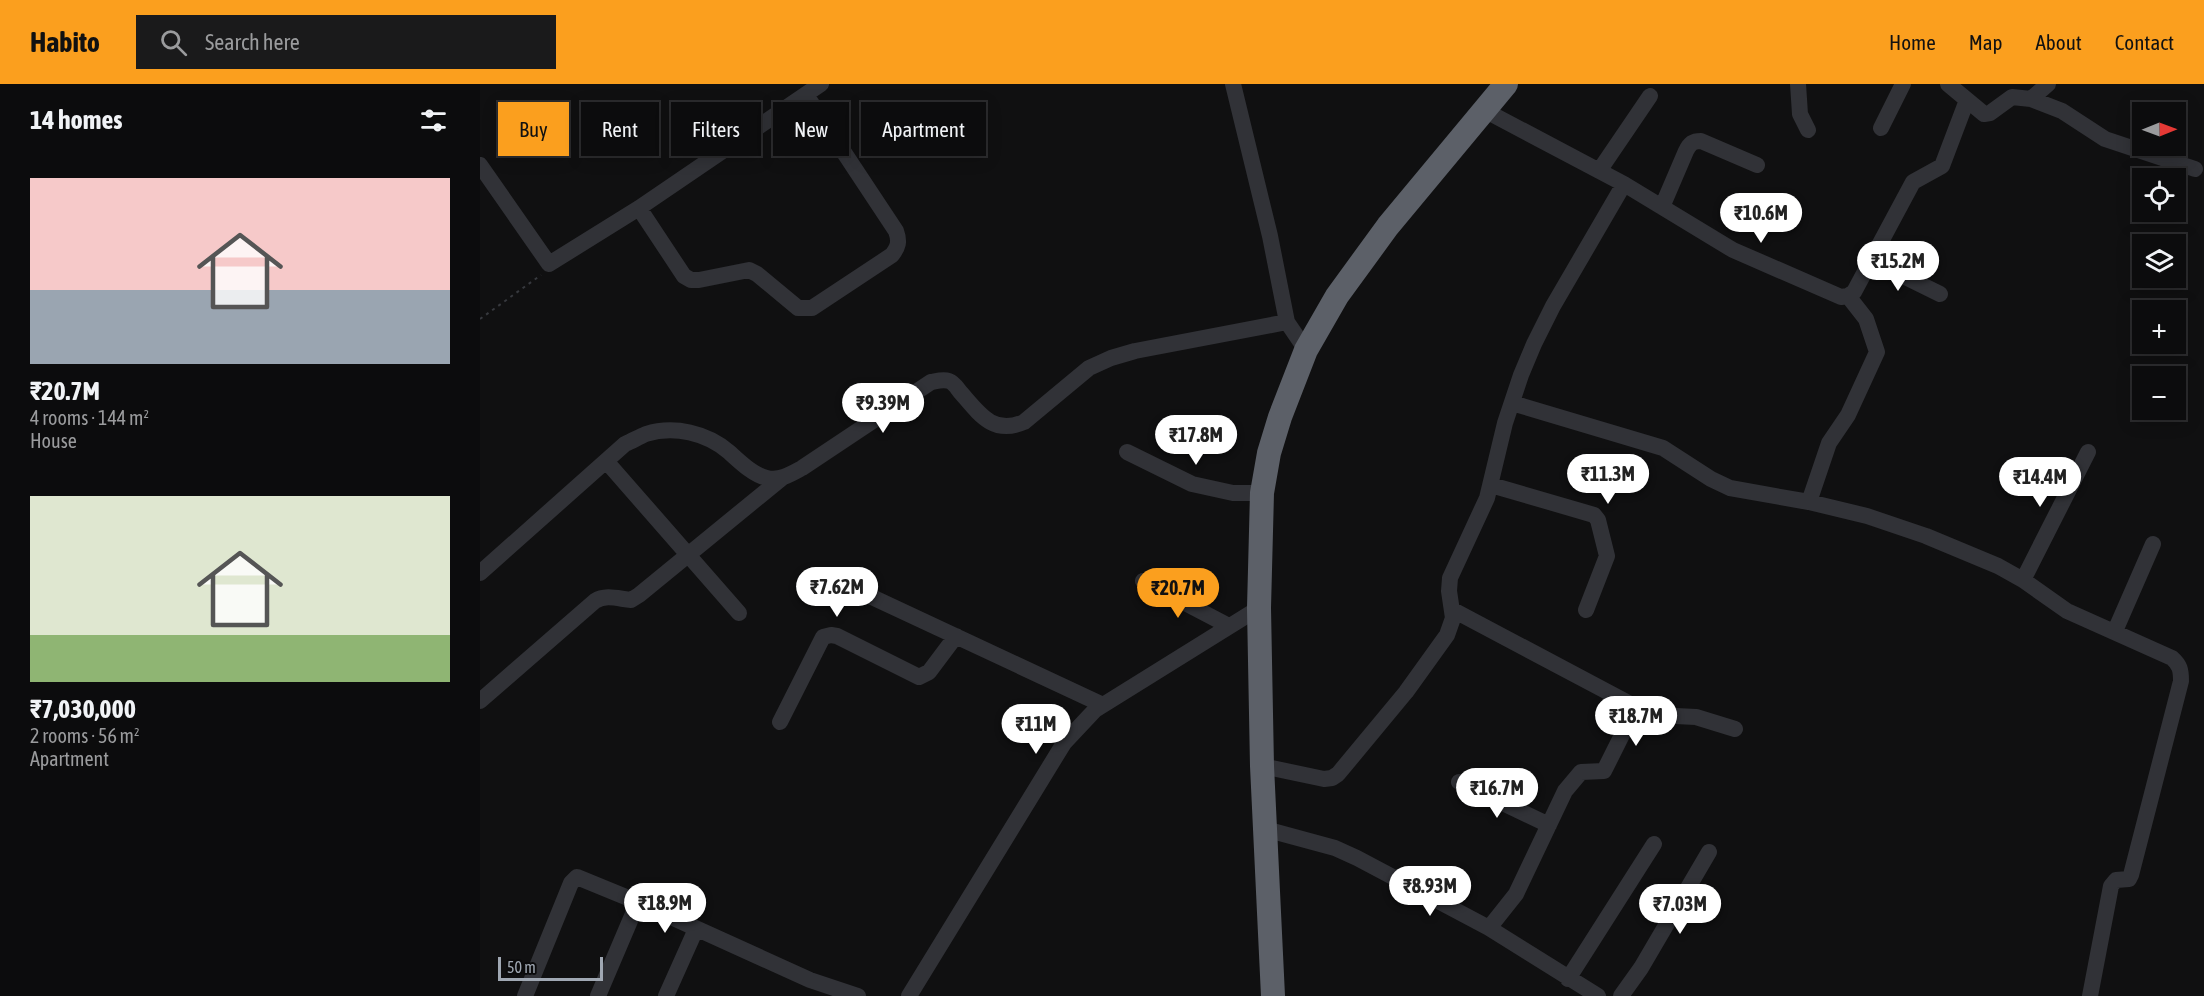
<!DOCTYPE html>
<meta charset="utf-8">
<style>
:root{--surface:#0c0c0d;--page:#1a1a1b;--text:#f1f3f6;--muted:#9a9b9d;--line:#2c2c2e;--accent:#fb9f1e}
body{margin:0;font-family:"Asap Condensed",sans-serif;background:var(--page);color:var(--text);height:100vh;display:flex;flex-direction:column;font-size:22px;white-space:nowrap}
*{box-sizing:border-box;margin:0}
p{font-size:20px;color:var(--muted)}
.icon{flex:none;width:33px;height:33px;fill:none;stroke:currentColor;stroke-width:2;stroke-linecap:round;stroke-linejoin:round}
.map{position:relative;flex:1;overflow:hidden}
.details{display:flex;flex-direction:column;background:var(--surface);width:480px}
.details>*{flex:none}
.hud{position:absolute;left:18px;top:18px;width:570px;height:54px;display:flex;gap:12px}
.needle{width:39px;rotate:89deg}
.controls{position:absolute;left:1652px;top:18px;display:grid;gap:12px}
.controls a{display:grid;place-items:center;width:54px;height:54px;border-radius:0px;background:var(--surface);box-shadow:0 3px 15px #0003,0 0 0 2px var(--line);font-size:30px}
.scale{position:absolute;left:18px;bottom:15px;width:105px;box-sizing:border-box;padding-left:6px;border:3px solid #a0a8b3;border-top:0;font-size:16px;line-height:21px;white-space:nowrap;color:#a0a8b3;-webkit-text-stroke:4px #0b0b0c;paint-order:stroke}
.price{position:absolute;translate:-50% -51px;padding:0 14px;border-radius:21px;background:#fff;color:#222;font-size:20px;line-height:39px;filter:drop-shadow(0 2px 3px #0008)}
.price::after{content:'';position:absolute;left:50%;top:36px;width:18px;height:14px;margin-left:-9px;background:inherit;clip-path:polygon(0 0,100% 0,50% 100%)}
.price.on{background:var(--accent);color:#111}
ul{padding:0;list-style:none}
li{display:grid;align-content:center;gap:12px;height:318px;padding:0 30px}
li span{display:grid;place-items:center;height:186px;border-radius:0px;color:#555}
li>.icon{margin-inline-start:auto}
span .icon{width:108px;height:108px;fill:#fffc;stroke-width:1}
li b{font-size:26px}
h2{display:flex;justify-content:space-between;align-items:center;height:72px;padding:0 30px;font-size:26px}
.chip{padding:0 21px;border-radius:0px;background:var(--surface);box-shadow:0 3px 15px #0003,0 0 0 2px var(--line);font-size:21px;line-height:54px}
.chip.on{background:var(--accent);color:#111}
header{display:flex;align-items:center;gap:36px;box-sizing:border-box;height:84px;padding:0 30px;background:var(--accent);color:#111}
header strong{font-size:28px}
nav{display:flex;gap:33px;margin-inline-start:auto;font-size:21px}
.search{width:420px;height:54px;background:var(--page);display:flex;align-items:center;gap:15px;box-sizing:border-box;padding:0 21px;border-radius:0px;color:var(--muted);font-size:22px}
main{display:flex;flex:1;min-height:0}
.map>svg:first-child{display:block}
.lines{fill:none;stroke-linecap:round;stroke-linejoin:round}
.path{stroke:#37393e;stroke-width:2;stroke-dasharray:3 4.5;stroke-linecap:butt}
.minor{stroke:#313237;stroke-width:16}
.highway{stroke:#5c6068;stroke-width:24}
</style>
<header>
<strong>Habito</strong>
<div class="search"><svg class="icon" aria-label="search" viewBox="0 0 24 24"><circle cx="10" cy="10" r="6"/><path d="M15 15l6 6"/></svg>Search here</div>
<nav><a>Home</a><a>Map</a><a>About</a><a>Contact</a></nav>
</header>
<main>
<section class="details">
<h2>14 homes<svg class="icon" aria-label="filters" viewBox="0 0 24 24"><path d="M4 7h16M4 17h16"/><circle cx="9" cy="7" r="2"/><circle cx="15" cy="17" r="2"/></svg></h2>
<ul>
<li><span style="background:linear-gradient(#f6c9c9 60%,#9aa5b1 0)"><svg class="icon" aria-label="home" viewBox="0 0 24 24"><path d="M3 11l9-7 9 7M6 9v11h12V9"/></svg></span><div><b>₹20.7M</b><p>4 rooms · 144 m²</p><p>House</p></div></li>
<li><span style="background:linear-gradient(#dfe7d0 75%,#8fb573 0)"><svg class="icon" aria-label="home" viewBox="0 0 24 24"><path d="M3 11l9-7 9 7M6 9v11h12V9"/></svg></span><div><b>₹7,030,000</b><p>2 rooms · 56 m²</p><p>Apartment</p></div></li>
</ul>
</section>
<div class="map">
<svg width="1724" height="912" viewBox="0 0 1724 912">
<rect width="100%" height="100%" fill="#101011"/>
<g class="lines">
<!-- path -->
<path class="path" d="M0 235 61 191"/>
<!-- minor -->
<path class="minor" d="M753 0 790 152 807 238
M1318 0 1320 30 1328 46
M1468 0 1504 30 1510 29 1532 13 1551 15 1568 0
M1551 15 1582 27 1625 55 1715 85
M1004 26 1144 100 1253 166 1361 213 1368 212 1374 208 1433 98 1462 82 1487 16
M1401 44 1423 0
M0 81 69 180 159 124 341 0
M1119 87 1170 12
M1182 123 1206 67C1210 59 1213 57 1221 57L1277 81
M159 124 204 192 211 196H219L269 186 277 190 318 224H332L412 171C418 163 420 158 416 147L326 11
M1391 176 1460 210
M1032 319 1183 364 1231 395 1250 404 1329 418 1387 432 1446 452 1518 482 1543 496 1587 527 1692 574C1700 581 1701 586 1701 597L1651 791 1649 795 1636 796 1631 802 1610 912
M647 368 712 400 753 409H782
M126 377 259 529
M1011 401 1114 431 1118 436 1127 472 1106 526
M1329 418 1349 359 1368 331 1397 268 1386 235 1368 212
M0 489 145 360C152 357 159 353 166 350 194 341 227 349 249 368 259 377 273 391 287 394 300 397 311 390 322 384L451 298C457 297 463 295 469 297 475 299 478 306 482 310 500 331 514 351 544 338L609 284 631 274 655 267 807 238 826 266
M1543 496 1608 368
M663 497 749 542
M364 500 623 621
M973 526 1156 623 1175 631 1216 633 1255 645
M1635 547 1673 460
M0 617 115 517C126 510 139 515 151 516L159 511 302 394
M300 638 343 553 351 551 357 552 439 593 449 588 476 552
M782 682 844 695 852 694 858 690 926 608 967 551 973 534 969 507 970 494 1007 414 1025 339 1041 291 1054 260 1073 222 1144 100
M979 698 1069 741
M785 745 855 764 877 774 1009 844 1118 912
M1009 844 1036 810 1085 707 1101 688 1124 687 1156 623
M1088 895 1174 760
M45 912 91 799 97 793 158 818 330 896 378 912
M118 912 158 818
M186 912 216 845
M429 912 584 659 615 626 779 524
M1141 912 1161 884 1229 768"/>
<!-- highway -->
<path class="highway" d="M793 912 782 682 779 524 782 409 789 369 800 333 826 266 857 212 908 142 1026 0"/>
</g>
</svg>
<div class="controls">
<a><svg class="needle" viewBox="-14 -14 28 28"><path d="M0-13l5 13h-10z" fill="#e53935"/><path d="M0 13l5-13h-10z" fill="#9a9b9d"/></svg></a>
<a><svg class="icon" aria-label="locate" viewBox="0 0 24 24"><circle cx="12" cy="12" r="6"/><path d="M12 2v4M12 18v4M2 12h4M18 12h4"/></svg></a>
<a><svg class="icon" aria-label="layers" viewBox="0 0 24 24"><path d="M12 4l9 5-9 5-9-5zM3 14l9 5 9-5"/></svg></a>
<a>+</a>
<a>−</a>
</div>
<div class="scale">50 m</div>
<b class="price" style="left:1281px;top:160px">₹10.6M</b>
<b class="price" style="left:1418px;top:208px">₹15.2M</b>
<b class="price" style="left:403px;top:350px">₹9.39M</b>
<b class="price" style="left:716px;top:382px">₹17.8M</b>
<b class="price" style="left:1128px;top:421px">₹11.3M</b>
<b class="price" style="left:1560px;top:424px">₹14.4M</b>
<b class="price" style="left:357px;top:534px">₹7.62M</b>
<b class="price on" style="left:698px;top:535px">₹20.7M</b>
<b class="price" style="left:1156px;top:663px">₹18.7M</b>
<b class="price" style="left:556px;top:671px">₹11M</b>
<b class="price" style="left:1017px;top:735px">₹16.7M</b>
<b class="price" style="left:950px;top:833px">₹8.93M</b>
<b class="price" style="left:185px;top:850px">₹18.9M</b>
<b class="price" style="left:1200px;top:851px">₹7.03M</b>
<div class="hud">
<a class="chip on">Buy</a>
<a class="chip">Rent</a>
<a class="chip">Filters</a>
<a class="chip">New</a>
<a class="chip">Apartment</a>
</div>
</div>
</main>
